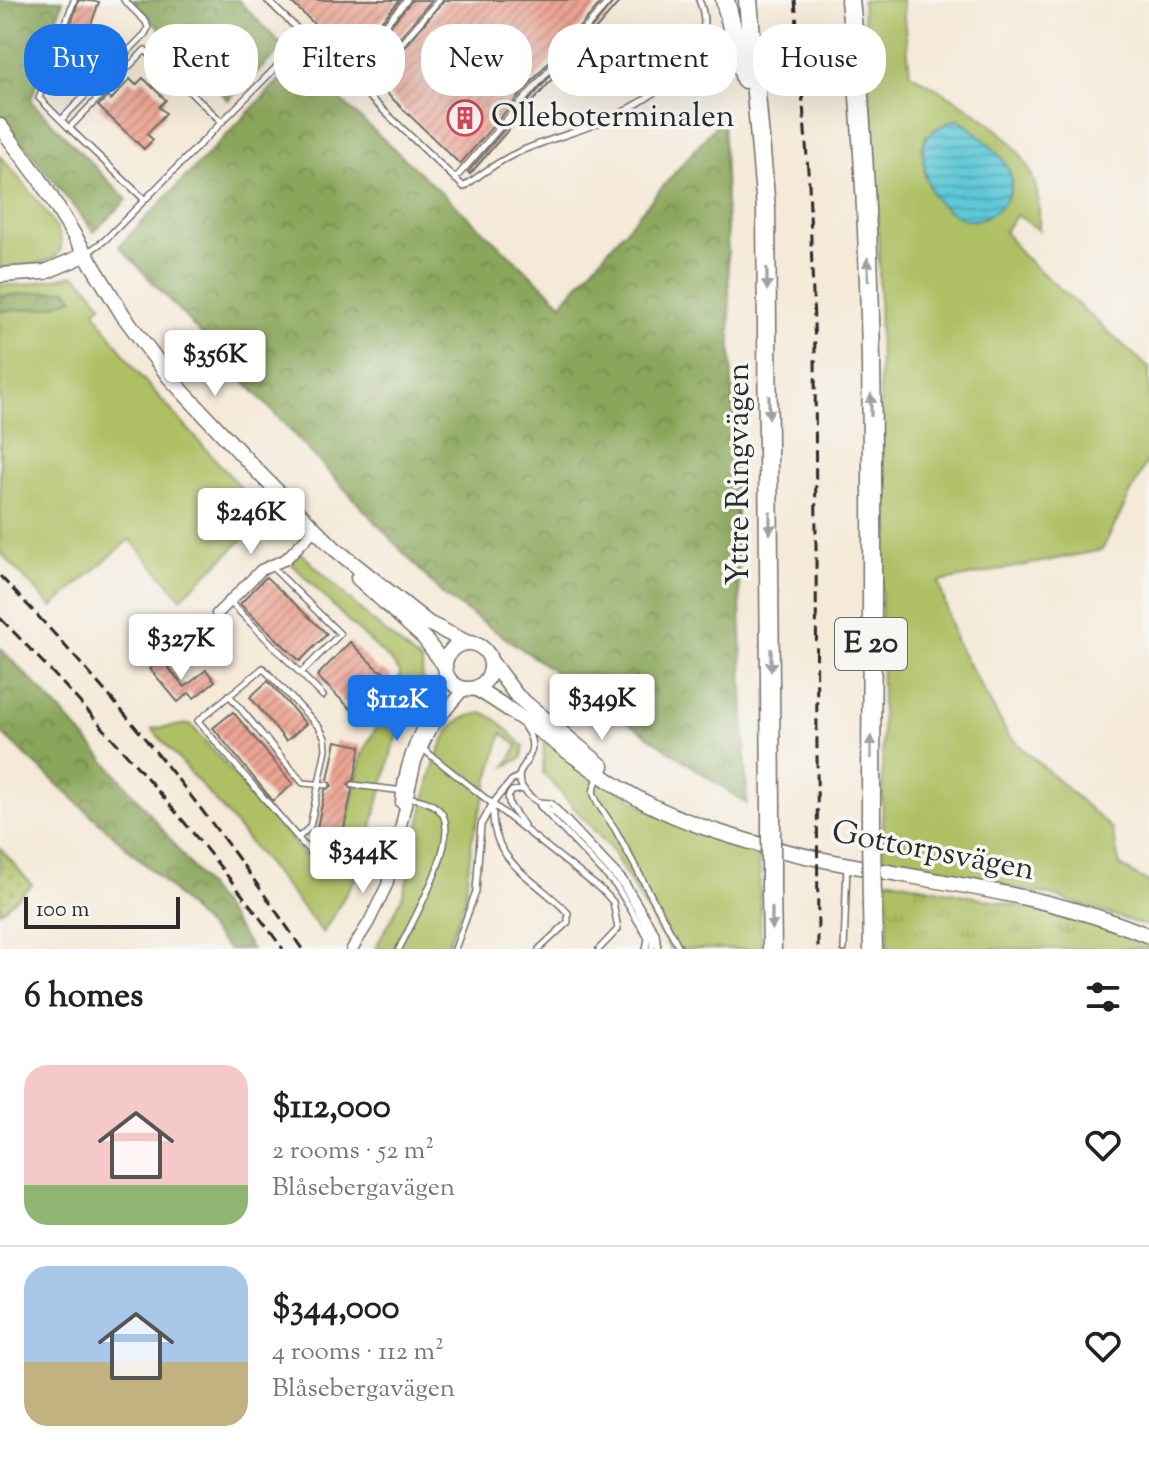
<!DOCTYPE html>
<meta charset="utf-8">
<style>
:root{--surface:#fff;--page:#f2f2f2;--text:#222;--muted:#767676;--line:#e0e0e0;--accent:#1a73e8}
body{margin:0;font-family:"Sorts Mill Goudy",serif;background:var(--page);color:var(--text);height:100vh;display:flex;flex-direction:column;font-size:30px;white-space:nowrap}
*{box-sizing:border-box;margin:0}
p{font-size:26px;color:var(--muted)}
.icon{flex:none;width:44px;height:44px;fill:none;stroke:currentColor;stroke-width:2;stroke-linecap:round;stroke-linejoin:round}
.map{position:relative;height:949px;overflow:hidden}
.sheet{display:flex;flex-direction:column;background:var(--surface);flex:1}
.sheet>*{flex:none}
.guide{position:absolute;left:24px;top:24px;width:1102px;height:72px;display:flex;gap:16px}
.scale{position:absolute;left:24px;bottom:20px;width:156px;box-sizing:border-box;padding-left:8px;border:4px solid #2b2b2b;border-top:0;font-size:22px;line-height:28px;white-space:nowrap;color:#2b2b2b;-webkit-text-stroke:6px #f6f6f2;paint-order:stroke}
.price{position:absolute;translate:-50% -68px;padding:0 18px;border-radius:8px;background:#fff;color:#222;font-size:26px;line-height:52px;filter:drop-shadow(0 2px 4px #0008)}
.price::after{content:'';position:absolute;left:50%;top:48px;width:24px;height:18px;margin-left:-12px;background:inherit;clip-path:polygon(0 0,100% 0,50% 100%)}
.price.selected{background:var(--accent);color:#fff}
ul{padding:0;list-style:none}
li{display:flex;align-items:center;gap:24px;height:200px;padding:0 24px}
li+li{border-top:2px solid var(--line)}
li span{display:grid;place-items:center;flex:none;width:224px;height:160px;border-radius:24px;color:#555}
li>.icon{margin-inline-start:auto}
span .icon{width:96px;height:96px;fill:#fffc;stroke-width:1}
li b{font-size:34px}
h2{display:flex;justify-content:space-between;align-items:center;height:96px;padding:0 24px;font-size:34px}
.chip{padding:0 28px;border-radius:32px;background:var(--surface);box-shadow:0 8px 32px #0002;font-size:28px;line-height:72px}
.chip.selected{background:var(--accent);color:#fff}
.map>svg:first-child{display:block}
.grass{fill:#aec064;stroke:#6c7648;stroke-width:2;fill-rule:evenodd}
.forest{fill:url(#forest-crowns);stroke:#5a6842;stroke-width:2}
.park{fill:url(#park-tufts);stroke:#6c7648;stroke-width:2}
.garden{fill:url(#garden-dots);stroke:#6c7648;stroke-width:2}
.water{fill:url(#water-rules);stroke:#447a81;stroke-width:2}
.building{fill:url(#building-hatch)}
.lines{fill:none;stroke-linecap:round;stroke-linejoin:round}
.lane-casing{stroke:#726e67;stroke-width:8}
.street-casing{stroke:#726e67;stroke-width:13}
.secondary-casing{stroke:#726e67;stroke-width:17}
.highway-casing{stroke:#726e67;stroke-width:21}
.lane{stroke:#fff;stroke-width:5}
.street{stroke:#fff;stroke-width:10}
.secondary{stroke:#fff;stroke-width:14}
.highway{stroke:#fff;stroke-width:18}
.rail{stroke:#2b2b2b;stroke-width:3;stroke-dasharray:12 6;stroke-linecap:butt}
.highway-bridge-casing{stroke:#726e67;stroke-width:21;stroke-linecap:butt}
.highway-bridge{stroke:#fff;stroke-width:18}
.oneway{fill:#a0a0a0}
.labels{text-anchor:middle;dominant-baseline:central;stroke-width:7;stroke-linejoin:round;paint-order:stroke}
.shield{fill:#f6f6f2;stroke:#686867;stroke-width:2}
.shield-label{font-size:30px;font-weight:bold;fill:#2b2b2b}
.poi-label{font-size:32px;fill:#2b2b2b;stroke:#f6f6f2;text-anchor:start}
.street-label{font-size:32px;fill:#2b2b2b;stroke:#f6f6f2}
</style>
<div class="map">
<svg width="1149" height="949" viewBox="0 0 1149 949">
<defs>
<pattern id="forest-crowns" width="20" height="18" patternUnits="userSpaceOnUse" patternTransform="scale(2)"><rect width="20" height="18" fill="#8aa65a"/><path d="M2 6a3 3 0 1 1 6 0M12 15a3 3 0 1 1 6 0" fill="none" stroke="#71874b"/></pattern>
<pattern id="park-tufts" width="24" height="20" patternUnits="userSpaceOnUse" patternTransform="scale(2)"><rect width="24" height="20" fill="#aec064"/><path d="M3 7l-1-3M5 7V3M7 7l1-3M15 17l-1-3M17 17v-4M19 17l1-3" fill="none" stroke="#8e9c53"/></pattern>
<pattern id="garden-dots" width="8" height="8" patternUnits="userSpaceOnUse" patternTransform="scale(2)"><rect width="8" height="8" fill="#aec064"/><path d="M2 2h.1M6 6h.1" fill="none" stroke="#8e9c53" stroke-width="1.8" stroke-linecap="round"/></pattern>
<pattern id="water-rules" width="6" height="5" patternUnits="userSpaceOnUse" patternTransform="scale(2)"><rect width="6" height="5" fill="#5dc8d7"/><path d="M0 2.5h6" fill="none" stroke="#4da3af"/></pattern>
<pattern id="building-hatch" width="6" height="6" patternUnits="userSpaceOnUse" patternTransform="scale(2)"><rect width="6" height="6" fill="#eba493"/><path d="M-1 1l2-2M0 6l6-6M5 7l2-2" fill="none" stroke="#bf8678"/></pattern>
</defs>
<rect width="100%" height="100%" fill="#f6f6f2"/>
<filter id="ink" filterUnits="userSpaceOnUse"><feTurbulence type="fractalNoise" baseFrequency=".0125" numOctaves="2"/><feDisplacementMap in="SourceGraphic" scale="16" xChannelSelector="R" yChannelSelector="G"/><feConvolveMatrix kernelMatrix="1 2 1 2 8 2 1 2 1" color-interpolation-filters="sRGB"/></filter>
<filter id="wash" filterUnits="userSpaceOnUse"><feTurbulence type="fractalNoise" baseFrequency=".006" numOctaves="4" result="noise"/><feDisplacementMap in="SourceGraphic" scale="32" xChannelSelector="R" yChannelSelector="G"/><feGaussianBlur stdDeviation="1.8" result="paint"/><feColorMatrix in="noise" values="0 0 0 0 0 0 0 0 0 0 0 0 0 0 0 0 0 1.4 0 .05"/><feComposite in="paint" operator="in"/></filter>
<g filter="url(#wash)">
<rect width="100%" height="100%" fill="#f5e9d7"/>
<!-- grass -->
<path class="grass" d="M862 0H902L910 73C957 101 1026 133 1037 193 1040 205 1039 218 1039 230L1017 215 1004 231 1022 255 1149 368V457L1102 550 939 582 956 642 1009 736 1112 829 1120 866 1149 882V927L1054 896 883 862 879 251 873 133ZM958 119 1001 157 925 176 922 148 926 136Z
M0 156C14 172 59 222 61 241 63 254 53 259 43 262 28 266 15 270 0 268Z
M74 275 85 283 102 304 95 310 101 322 141 377 267 517 181 598 130 539 52 607 0 552V311L46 308 20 296H0V285H24Z
M300 552 370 619 422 663 423 685 393 747 361 868 323 933 224 811 152 729 190 724 308 859 319 852 341 849 362 754 399 685 400 672 390 660 350 623 291 563Z
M485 713 498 721 524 746 522 758 506 766 518 746 502 733 472 840 464 903 446 949H375C385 929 399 909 405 888 417 849 428 755 452 727 461 717 472 714 485 713Z
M544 741 654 813 703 834 759 853 761 949H670L610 848 543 773Z"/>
<!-- forest -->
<path class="forest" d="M0 0H63L31 101 127 200 94 232 0 115Z
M132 0H238L284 47 228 100Z
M298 61 562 303 723 117 747 804 443 595 119 246Z
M67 290 74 298 47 308 0 311V296Z
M0 648C95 743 175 839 252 949H228L162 880 0 732Z"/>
<!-- park -->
<path class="park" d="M887 879 1067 916 1149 945V949H888Z"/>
<!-- garden -->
<path class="garden" d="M0 848 32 885 0 912Z"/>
<!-- water -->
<path class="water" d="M959 119C974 131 1009 158 1011 178 1014 201 989 222 968 220 960 219 947 210 941 205 928 194 924 171 923 154 921 133 941 124 959 119Z"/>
<g id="blocks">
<!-- building -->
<path class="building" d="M79 0 99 2 82 50 64 44Z
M289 0H400L349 57Z
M412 0H432L367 75 357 65Z
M444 0H603L460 164 375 82Z
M615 0H621L470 174 468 172Z
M143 78 166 100 159 107 166 113 147 134 153 140 144 149 98 106 107 97 111 100 130 79 136 85Z
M266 577 327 634 300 661 240 604Z
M169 628 179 639 156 658 147 647Z
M350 642 377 669 391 675 381 698 377 697 365 723 317 676Z
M161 659 185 687 206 670 215 681 194 698 189 693 178 702 150 669Z
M268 681 306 724 286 741 250 697Z
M233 712 293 784 273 801 213 728Z
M336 741 361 746 354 780 348 784 352 790 340 848 314 842 325 790 332 786 328 780Z"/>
</g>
</g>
<g filter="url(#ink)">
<use href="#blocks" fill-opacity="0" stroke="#726e67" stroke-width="2"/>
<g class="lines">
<defs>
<path id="lane" d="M267 0 464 187C482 173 500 160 521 151 553 137 588 130 619 114 658 94 722 51 699 0
M342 73 407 0
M361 90 439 0
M61 120 39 98 74 0
M69 128 61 120 145 34 148 28 146 22 124 0
M455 179 610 0
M145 200 69 128 145 50 222 122
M87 253 105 240 305 38
M272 567 340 634 301 673
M230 602 323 696
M229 695 303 783 327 785
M525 728C545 755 514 766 520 782 525 799 547 805 558 816L622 884 650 932 653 939 652 949
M423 749 604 892 613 902 618 929 599 949
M598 777 593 792 598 804 615 829 680 949
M353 785 404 791
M538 802 551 803 624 880 656 933 658 949
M493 804C489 864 534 876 568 913V922L539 949
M540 806 617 887 648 938 646 949
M524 825 510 806 508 797 512 791 524 789
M298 838 310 827 326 749 325 738 319 727 263 668 198 721 310 852
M399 949C412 922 463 835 440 811 431 801 418 799 406 797
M455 949 476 891 481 825 493 803 511 781 519 776
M844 949 847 865"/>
<path id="street" d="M217 614 261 570 286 559 315 529
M401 803C403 756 429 716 446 674
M352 949 369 922 387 885 416 761 430 730 464 689"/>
<path id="secondary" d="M0 126 39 178 123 315 170 378 262 476 335 549 428 623 468 643
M0 275 45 272 87 254
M358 578 424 638 445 666
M445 666a23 23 0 1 1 46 0a23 23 0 1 1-46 0Z
M492 663 517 696 602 766
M475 688C528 718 573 759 625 791 658 811 694 825 731 836 868 880 1016 880 1149 936"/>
<path id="highway" d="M725 0 745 79
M748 0 766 209 771 805
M850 0C880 274 871 550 871 825
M771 888 772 949
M872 906 873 949"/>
</defs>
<!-- lane casing -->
<use href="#lane" class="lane-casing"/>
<!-- street casing -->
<use href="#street" class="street-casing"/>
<!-- secondary casing -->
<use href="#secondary" class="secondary-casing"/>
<!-- highway casing -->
<use href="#highway" class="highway-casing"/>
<!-- lane -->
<use href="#lane" class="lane"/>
<!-- street -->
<use href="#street" class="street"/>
<!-- secondary -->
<use href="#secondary" class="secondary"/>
<!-- highway -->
<use href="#highway" class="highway"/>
<!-- rail -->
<path class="rail" d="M795 0 809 183 815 351 818 949
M0 576C111 691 213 817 302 949
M0 618C102 722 197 832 283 949"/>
<defs>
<path id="highway-bridge" d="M771 805V888
M871 825 872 906"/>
</defs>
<!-- highway-bridge casing -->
<use href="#highway-bridge" class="highway-bridge-casing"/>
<!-- highway-bridge -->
<use href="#highway-bridge" class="highway-bridge"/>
</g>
<!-- one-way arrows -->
<defs><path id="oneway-solid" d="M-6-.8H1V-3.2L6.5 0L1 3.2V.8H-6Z" transform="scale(2)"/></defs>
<g class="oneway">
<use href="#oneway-solid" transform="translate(868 269) rotate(-92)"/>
<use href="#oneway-solid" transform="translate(767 279) rotate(89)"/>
<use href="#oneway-solid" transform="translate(871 405) rotate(-90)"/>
<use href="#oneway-solid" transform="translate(769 407) rotate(90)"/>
<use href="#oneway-solid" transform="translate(770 523) rotate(90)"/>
<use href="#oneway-solid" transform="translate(771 660) rotate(90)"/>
<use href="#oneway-solid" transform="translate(871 747) rotate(-90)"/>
<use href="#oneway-solid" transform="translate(772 919) rotate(90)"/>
</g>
</g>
<!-- icons -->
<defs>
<symbol id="building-ring" viewBox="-11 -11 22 22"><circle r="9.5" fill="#f6f6f2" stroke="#d1495b" stroke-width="1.5"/><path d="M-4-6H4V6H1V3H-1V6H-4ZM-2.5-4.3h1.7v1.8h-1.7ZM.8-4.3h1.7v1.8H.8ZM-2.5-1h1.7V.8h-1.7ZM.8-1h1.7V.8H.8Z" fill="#d1495b"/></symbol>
</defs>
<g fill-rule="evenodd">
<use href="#building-ring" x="445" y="98" width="40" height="40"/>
</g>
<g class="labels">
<!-- shield labels -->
<rect class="shield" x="835" y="618" width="72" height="52" rx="6"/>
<g class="shield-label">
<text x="871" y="644">E 20</text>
</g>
<!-- poi labels -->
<g class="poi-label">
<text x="491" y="118">Olleboterminalen</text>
</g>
<!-- street labels -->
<g class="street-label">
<text transform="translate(740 474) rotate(-90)">Yttre Ringvägen</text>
<text transform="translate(933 852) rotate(11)">Gottorpsvägen</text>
</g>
</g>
</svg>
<div class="scale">100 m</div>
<b class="price" style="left:215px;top:398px">$356K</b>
<b class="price" style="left:251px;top:556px">$246K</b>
<b class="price" style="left:181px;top:682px">$327K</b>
<b class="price" style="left:602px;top:742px">$349K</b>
<b class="price selected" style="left:397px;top:743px">$112K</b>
<b class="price" style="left:363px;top:895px">$344K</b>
<div class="guide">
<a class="chip selected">Buy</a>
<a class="chip">Rent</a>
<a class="chip">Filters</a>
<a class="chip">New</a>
<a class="chip">Apartment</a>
<a class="chip">House</a>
</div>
</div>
<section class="sheet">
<h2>6 homes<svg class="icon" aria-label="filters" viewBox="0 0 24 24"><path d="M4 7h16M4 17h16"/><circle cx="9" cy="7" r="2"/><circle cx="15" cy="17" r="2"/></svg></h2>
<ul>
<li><span style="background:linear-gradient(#f6c9c9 75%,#8fb573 0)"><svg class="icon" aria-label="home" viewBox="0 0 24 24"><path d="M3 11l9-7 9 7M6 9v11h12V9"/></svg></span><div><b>$112,000</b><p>2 rooms · 52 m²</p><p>Blåsebergavägen</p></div><svg class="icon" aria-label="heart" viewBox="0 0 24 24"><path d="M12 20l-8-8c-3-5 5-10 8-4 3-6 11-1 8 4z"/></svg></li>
<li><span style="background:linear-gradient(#a9c7e8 60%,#c2b280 0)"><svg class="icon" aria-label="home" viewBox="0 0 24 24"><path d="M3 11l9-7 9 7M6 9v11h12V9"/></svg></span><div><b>$344,000</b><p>4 rooms · 112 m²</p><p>Blåsebergavägen</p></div><svg class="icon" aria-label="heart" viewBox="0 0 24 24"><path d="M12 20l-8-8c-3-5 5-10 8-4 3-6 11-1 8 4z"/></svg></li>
</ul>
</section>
